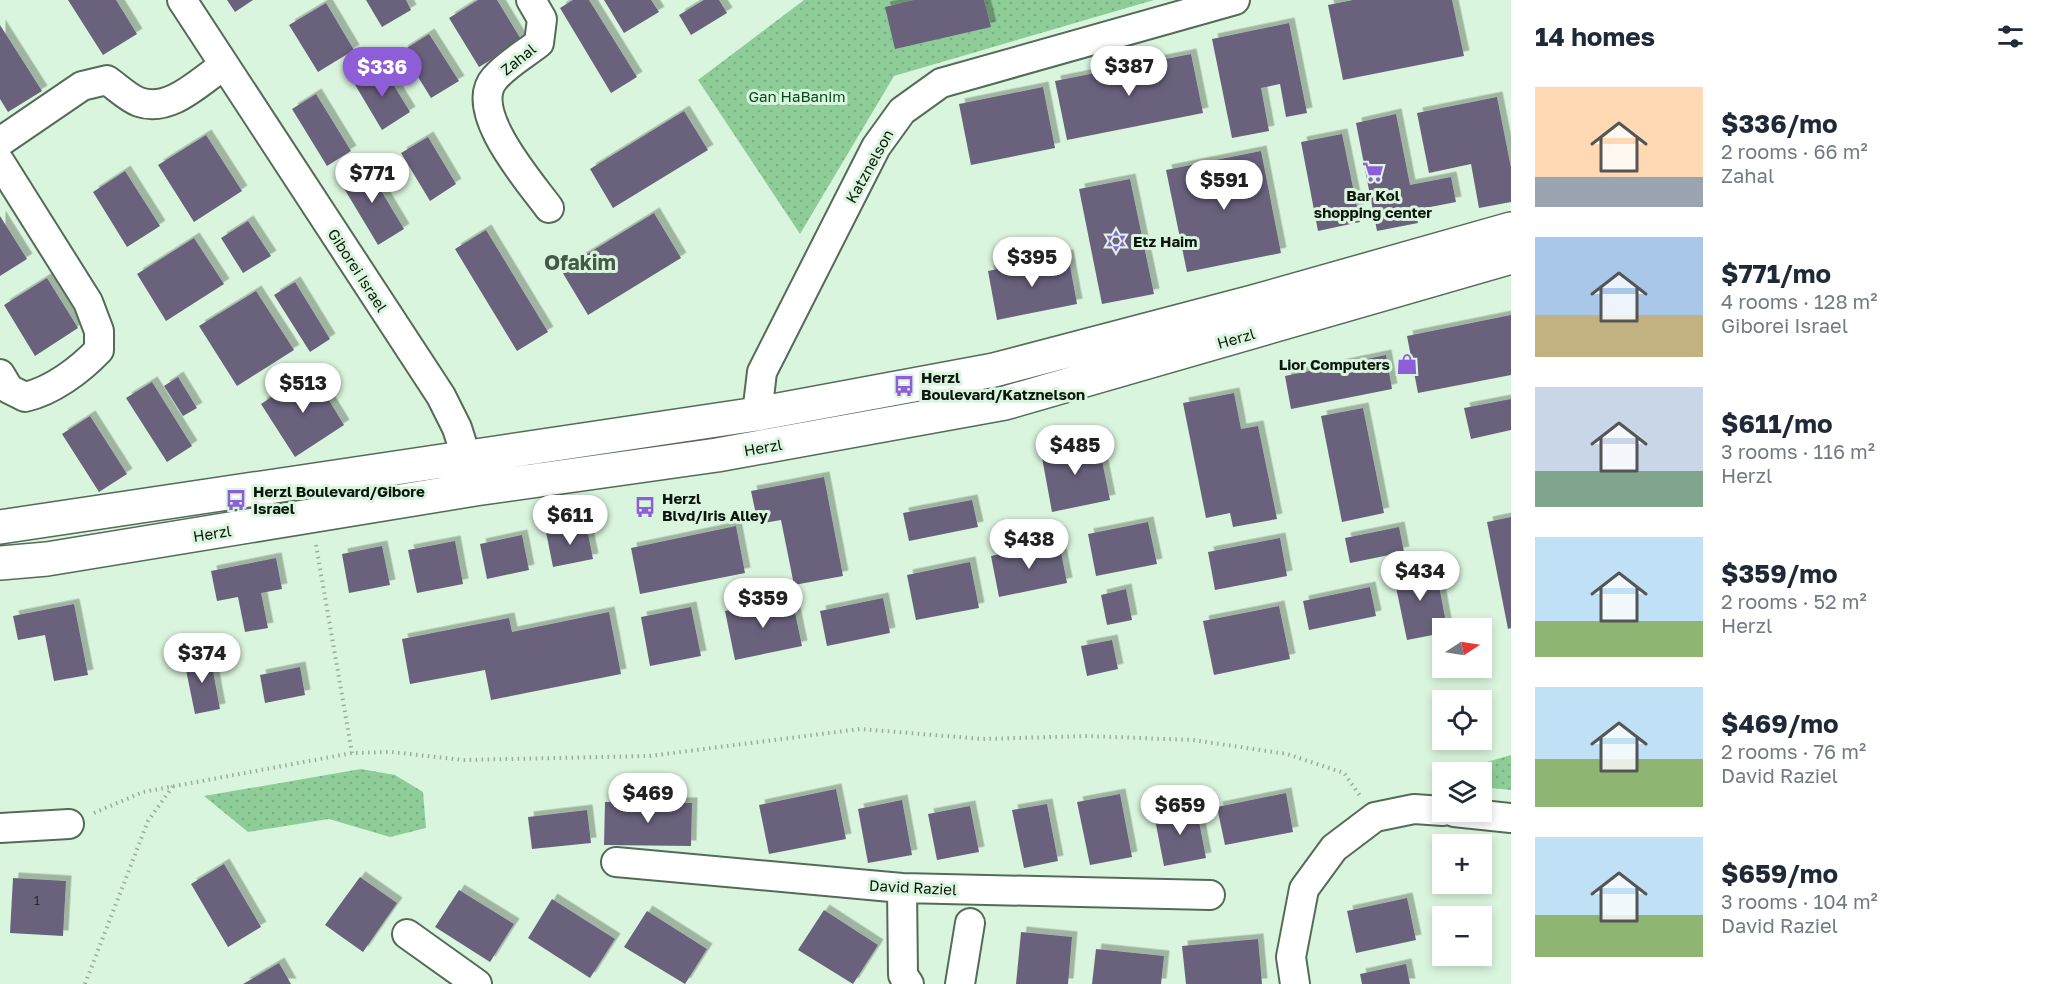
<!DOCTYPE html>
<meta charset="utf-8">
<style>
:root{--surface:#fff;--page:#f6f6f7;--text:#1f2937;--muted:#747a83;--accent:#8e5ed8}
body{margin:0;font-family:"Golos Text",sans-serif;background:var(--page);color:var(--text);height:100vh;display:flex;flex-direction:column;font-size:22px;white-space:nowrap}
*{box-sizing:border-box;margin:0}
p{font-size:20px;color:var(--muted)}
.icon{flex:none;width:33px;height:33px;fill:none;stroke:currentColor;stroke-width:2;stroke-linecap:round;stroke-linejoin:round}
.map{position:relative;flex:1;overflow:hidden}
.side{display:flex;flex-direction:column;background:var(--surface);width:540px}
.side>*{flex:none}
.needle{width:39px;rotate:78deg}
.buttons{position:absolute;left:1432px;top:618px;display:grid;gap:12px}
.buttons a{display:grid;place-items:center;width:60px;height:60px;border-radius:0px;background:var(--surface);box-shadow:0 3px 9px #0003;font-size:30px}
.price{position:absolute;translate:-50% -51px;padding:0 14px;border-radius:21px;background:#fff;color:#222;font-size:20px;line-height:39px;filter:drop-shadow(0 2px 3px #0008)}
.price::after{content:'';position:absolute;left:50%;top:36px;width:18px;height:14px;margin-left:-9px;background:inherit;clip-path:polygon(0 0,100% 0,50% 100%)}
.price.active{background:var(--accent);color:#fff}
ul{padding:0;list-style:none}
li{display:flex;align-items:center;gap:18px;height:150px;padding:0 24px}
li span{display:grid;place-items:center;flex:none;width:168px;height:120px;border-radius:0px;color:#555}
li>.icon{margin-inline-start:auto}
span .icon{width:72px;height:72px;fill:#fffc;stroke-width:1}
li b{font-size:26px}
h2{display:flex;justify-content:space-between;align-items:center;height:72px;padding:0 24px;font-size:26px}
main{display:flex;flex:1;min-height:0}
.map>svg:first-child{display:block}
.park{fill:url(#park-dots)}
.building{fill:#6a627d;filter:url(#shadow)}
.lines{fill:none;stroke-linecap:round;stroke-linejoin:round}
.minor-casing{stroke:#546c57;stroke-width:32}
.major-casing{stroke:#546c57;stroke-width:36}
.path{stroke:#98ae9b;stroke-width:4;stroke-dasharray:1.5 4.5;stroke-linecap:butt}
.minor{stroke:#fff;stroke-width:28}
.major{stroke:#fff;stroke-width:33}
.labels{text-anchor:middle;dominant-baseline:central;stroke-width:6;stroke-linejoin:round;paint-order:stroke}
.number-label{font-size:12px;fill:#242a2a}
.street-label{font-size:15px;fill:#0d170e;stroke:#daf5dd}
.park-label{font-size:15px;fill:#004c19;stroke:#daf5dd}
.poi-label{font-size:15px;font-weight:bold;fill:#0d170e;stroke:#daf5dd;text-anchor:start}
.district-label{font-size:21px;font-weight:bold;fill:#435a46;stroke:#daf5dd}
</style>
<main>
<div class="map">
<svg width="1511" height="984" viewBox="0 0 1511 984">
<defs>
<pattern id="park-dots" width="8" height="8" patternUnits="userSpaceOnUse" patternTransform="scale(1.5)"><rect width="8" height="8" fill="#8fcd98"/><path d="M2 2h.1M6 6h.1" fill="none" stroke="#7aaf82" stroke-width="1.8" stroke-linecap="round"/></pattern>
<filter id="shadow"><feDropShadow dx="5.5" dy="-5.5" stdDeviation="0" flood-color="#0004"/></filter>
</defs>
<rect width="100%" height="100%" fill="#daf5dd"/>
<!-- park -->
<path class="park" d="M804 0H1154L894 76 800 234 698 80Z
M1511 755V790L1482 787V772H1472L1473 766Z
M361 769 395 775 423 792 426 828 390 837 329 819 248 832 204 796Z"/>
<!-- building -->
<path class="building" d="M68 0H116L137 34 103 55Z
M227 0H253L235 12Z
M366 0H406L411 10 382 27Z
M478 0H497L522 41 479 67 449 18Z
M573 0H589L637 77 611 93 560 8Z
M604 0H651L659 12 624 33Z
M704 0H719L727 13 691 35 679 15Z
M914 0H984L991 27 895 49 885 7Z
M1353 0H1452L1464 56 1343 80 1328 5Z
M326 3 354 50 318 72 289 25Z
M1289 23 1307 113 1286 117 1280 84 1261 88 1269 131 1232 138 1212 39Z
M0 25 42 91 8 112 0 99Z
M429 34 459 81 431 98 402 51Z
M1191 54 1203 113 1067 140 1055 81Z
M382 66 410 112 382 130 354 83Z
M1043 87 1055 148 971 165 959 104Z
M316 94 351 151 327 166 292 109Z
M1497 97 1511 168V202L1479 208 1471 164 1429 173 1417 113Z
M684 111 708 150 613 208 590 169Z
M1396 114 1410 185 1451 177 1456 202 1415 210 1418 223 1377 231 1356 123Z
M1342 134 1360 222 1318 231 1301 142Z
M206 135 242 191 194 222 158 165Z
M428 137 456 184 430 201 401 153Z
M1261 151 1281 253 1187 272 1166 170Z
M365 164 404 229 378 245 339 180Z
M125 171 160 226 127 247 93 192Z
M1130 179 1154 294 1102 304 1079 189Z
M654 213 681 258 588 315 561 270Z
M0 216 27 259 0 276Z
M248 221 271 256 243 273 221 238Z
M486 230 548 332 517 351 455 249Z
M194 238 224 284 166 321 137 274Z
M1068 255 1077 304 997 320 988 271Z
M47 278 78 328 35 356 4 305Z
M295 282 330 339 310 352 274 295Z
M256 291 294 350 237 386 199 326Z
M1511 315V375L1418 393 1407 336Z
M1386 355 1392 389 1291 409 1285 376Z
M311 371 344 425 295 457 261 404Z
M178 377 197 408 183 416 164 386Z
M152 382 192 446 167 462 126 398Z
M1234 393 1241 429 1258 426 1277 519 1233 527 1230 513 1206 518 1183 403Z
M1511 399V430L1471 439 1464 408Z
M1363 408 1384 513 1342 522 1321 416Z
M90 416 127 474 99 492 62 434Z
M1098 441 1110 500 1052 512 1041 452Z
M824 477 843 576 794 585 781 520 758 524 751 491Z
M972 500 978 527 909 541 903 513Z
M1511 517V628L1508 629 1487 522Z
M1148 522 1157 564 1096 576 1088 534Z
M586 524 593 559 553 567 546 532Z
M736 526 745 573 640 594 631 548Z
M1399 527 1404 552 1350 563 1345 538Z
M522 535 529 570 487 579 480 544Z
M1280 538 1287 576 1215 590 1208 552Z
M455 541 463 584 417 593 408 550Z
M1059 542 1067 583 999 597 991 556Z
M382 546 390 585 349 593 342 554Z
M276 558 282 589 261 593 268 628 245 632 238 597 217 601 211 571Z
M970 562 979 608 916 620 907 575Z
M1435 565 1447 628H1443V633L1407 640 1393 573Z
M1370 587 1376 616 1309 630 1303 601Z
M1126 589 1132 620 1107 625 1101 595Z
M792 598 802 646 735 660 725 611Z
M883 598 890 633 827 646 820 611Z
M74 604 88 675 54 681 45 635 18 640 13 616Z
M1279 606 1290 659 1214 675 1203 621Z
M691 607 701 656 650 666 641 617Z
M609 612 621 674 491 700 485 670 410 684 402 639 509 618 512 632Z
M1112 640 1118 669 1087 676 1081 646Z
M210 655 220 709 195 714 184 660Z
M300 667 305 695 265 703 260 675Z
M836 789 846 839 769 854 759 805Z
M1286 793 1293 832 1225 845 1217 807Z
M1120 794 1132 857 1090 865 1077 802Z
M902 800 912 855 868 863 858 809Z
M605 802 692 803 691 846 604 845Z
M1047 804 1058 861 1024 868 1012 810Z
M970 806 979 852 937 860 928 814Z
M1196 806 1206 858 1164 866 1154 814Z
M587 810 591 843 532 849 528 817Z
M224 864 261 927 228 947 191 884Z
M360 877 397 903 363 952 325 925Z
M13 878 66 881 63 936 10 933Z
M459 890 514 924 490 962 435 927Z
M1407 898 1416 940 1356 953 1347 911Z
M552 899 615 939 590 978 528 938Z
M824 910 878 945 853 984 798 950Z
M647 911 707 949 685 984 624 947Z
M1021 932 1072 937 1068 984H1016Z
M1258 939 1262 984H1186L1182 946Z
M1096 949 1164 956 1161 984H1092Z
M279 963 291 984H243Z
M1406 964 1410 984H1362L1360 974Z"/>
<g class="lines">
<defs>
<path id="minor" d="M182 0 441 396 457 428 473 478
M531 0 542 19 539 43C525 54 507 64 495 78 466 110 530 182 549 208
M0 142 82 86 107 80C117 87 128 98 139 102 170 113 199 82 223 66
M0 162 88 302 99 331V350C80 370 52 391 25 397L9 389 0 374
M757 414 762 372 876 147 902 111 941 83 1235 0
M1454 812 1511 818
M0 828 69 824
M616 862 902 888 1210 895
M902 888 903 975 909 984
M407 934 477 984
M960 984 970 923
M1295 984 1291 957 1304 889 1334 848 1375 817 1414 809 1443 811"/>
<path id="major" d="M0 527 757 414 994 370 1253 302 1511 229
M0 563 47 559 475 489 717 455 1005 403 1511 257"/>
</defs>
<!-- minor casing -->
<use href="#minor" class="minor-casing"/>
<!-- major casing -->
<use href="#major" class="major-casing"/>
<!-- path -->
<path class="path" d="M316 545 352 753
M94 813 143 792 352 753 391 752 463 760 649 756 860 729 983 739 1087 736 1193 740 1287 754 1344 773 1361 797
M85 984 148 821 173 786"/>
<!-- minor -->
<use href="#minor" class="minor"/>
<!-- major -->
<use href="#major" class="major"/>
</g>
<!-- icons -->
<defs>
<symbol id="supermarket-bare" viewBox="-9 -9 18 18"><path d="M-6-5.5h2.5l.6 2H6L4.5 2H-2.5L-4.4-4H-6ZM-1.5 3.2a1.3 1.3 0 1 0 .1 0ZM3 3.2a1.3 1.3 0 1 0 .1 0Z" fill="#8e5ed8" stroke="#daf5dd" stroke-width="2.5" paint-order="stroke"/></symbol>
<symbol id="synagogue-bare" viewBox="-9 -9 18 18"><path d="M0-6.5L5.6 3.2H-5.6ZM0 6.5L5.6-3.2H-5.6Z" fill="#8e5ed8" stroke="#daf5dd" stroke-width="2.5" paint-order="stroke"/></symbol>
<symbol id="shop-bare" viewBox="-9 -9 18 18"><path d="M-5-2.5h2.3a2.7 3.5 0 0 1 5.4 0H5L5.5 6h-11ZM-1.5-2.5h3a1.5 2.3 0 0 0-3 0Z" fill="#8e5ed8" stroke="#daf5dd" stroke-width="2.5" paint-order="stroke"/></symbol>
<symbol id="bus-bare" viewBox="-9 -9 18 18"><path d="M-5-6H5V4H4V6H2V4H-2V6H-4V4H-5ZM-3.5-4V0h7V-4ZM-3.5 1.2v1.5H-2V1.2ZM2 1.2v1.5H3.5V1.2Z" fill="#8e5ed8" stroke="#daf5dd" stroke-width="2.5" paint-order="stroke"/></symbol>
</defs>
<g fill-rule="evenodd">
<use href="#supermarket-bare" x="1358" y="157" width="30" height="30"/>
<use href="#synagogue-bare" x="1101" y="226" width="30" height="30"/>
<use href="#shop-bare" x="1392" y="349" width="30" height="30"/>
<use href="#bus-bare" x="889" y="371" width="30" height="30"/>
<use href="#bus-bare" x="221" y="485" width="30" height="30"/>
<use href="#bus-bare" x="630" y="492" width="30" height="30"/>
</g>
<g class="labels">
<!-- number labels -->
<g class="number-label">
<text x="37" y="900">1</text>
</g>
<!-- street labels -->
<g class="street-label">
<text transform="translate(518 59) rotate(-39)">Zahal</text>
<text transform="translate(869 166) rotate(-61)">Katznelson</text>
<text transform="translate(358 270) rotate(57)">Giborei Israel</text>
<text transform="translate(1236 338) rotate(-16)">Herzl</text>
<text transform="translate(763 447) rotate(-10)">Herzl</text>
<text transform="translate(212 533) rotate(-9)">Herzl</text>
<text transform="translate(913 887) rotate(3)">David Raziel</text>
</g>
<!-- park labels -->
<g class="park-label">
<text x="797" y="96">Gan HaBanim</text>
</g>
<!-- poi labels -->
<g class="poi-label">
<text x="1373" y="195" text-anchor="middle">Bar Kol<tspan x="1373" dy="17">shopping center</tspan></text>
<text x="1133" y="241">Etz Haim</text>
<text x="1390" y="364" text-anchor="end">Lior Computers</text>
<text x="921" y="377">Herzl<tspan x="921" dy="17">Boulevard/Katznelson</tspan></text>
<text x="253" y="491">Herzl Boulevard/Gibore<tspan x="253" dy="17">Israel</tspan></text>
<text x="662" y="498">Herzl<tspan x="662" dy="17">Blvd/Iris Alley</tspan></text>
</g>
<!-- district labels -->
<g class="district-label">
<text x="580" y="262">Ofakim</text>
</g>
</g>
</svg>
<div class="buttons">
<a><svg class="needle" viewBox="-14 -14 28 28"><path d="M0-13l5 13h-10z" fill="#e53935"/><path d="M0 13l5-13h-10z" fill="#747a83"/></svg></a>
<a><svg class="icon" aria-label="locate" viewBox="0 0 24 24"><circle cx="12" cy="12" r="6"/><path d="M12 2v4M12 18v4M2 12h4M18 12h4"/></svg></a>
<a><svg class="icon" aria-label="layers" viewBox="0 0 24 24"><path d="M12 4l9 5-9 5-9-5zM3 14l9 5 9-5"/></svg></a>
<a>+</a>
<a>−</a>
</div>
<b class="price" style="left:1129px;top:97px">$387</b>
<b class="price active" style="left:382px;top:98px">$336</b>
<b class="price" style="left:372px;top:204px">$771</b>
<b class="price" style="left:1224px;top:211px">$591</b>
<b class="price" style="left:1032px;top:288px">$395</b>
<b class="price" style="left:303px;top:414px">$513</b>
<b class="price" style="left:1075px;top:476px">$485</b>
<b class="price" style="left:570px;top:546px">$611</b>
<b class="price" style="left:1029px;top:570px">$438</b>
<b class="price" style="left:1420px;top:602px">$434</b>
<b class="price" style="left:763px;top:629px">$359</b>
<b class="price" style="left:202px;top:684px">$374</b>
<b class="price" style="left:648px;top:824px">$469</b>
<b class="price" style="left:1180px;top:836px">$659</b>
</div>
<section class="side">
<h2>14 homes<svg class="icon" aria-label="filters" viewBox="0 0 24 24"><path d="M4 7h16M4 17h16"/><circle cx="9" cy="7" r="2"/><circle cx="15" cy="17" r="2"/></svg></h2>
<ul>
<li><span style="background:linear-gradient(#ffd9b3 75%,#9aa5b1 0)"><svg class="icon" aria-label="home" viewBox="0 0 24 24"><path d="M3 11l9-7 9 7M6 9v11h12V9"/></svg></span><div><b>$336/mo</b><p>2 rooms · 66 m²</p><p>Zahal</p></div></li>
<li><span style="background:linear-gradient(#a9c7e8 65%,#c2b280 0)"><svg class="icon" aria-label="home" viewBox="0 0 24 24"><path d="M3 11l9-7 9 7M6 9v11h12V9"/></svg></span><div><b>$771/mo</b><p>4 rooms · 128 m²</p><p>Giborei Israel</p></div></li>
<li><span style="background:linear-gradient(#c9d6e8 70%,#7fa58c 0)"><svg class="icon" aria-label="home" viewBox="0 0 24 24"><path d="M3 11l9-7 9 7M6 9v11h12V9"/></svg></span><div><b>$611/mo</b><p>3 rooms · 116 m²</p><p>Herzl</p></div></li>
<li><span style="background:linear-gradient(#bfe0f5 70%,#8fb573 0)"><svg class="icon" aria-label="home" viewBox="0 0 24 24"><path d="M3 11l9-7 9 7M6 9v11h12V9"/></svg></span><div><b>$359/mo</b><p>2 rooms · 52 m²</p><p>Herzl</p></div></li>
<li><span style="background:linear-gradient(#bfe0f5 60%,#8fb573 0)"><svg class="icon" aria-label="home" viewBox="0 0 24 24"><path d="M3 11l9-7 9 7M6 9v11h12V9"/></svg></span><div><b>$469/mo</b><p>2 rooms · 76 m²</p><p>David Raziel</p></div></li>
<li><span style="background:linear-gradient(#bfe0f5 65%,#8fb573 0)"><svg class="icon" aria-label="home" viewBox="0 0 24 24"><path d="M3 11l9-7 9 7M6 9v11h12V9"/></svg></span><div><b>$659/mo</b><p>3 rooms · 104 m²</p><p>David Raziel</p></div></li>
</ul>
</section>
</main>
